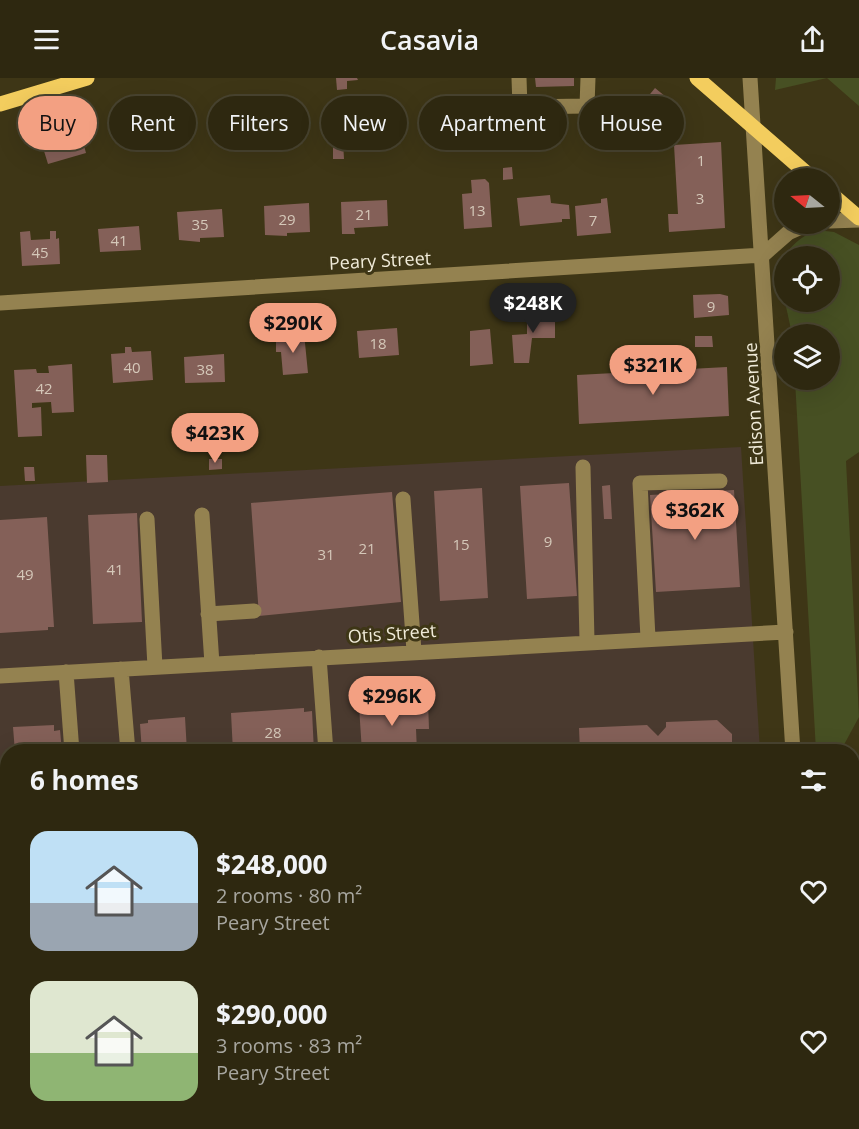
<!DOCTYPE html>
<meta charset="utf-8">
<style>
:root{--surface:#2e2810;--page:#363019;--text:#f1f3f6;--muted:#a7a69f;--line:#494430;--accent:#f3a082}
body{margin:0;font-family:"Open Sans",sans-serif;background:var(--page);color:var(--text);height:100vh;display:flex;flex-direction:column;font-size:22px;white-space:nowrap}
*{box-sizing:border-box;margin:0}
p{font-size:20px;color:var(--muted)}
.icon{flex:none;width:33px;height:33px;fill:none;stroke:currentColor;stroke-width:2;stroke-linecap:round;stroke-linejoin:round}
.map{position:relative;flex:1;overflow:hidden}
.details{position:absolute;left:0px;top:666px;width:860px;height:386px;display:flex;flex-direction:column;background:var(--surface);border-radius:24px 24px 0 0;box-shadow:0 6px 24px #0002,0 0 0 2px var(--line)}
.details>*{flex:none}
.banner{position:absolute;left:18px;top:18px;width:824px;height:54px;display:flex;gap:12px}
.needle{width:39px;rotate:288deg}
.fabs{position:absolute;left:774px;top:90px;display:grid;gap:12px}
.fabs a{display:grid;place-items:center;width:66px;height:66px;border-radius:50%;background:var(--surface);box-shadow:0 6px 24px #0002,0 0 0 2px var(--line);font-size:30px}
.price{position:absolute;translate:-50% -51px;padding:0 14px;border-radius:21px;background:var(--accent);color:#111;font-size:20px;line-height:39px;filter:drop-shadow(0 2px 3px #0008)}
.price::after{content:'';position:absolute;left:50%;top:36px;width:18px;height:14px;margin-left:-9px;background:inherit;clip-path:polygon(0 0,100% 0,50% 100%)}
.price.current{background:#222;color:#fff}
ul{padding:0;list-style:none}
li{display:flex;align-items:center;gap:18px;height:150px;padding:0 30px}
li span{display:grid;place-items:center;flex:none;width:168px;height:120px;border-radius:18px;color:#555}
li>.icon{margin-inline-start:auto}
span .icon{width:72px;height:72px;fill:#fffc;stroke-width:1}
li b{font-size:26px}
h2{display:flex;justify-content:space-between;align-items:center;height:72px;padding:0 30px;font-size:26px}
.tag{padding:0 21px;border-radius:27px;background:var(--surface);box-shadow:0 6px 24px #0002,0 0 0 2px var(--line);font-size:21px;line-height:54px}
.tag.current{background:var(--accent);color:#111}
header{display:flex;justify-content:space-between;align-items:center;height:78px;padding:0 30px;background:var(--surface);font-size:27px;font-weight:600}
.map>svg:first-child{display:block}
.industrial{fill:#4a3a2f}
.green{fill:#475023}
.building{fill:#846058}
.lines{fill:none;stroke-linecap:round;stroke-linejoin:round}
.minor{stroke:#948250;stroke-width:15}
.major{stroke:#f3cd5e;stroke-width:15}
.labels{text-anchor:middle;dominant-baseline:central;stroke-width:6;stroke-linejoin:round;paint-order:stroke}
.number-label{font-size:15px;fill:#d5c8b9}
.street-label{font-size:18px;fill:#f0ebd9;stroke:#3e3616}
</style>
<header><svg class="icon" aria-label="menu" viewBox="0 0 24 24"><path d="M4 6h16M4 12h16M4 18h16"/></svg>Casavia<svg class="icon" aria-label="share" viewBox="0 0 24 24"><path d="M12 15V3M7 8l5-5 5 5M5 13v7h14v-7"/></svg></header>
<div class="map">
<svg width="859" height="1051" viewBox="0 0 859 1051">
<rect width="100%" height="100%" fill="#3e3616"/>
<!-- industrial -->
<path class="industrial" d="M741 369 760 673 8 674V1044H784L785 1051H0V408Z"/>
<!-- green -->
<path class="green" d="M776 0H859V28L827 0 775 12Z
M816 152 834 154 859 167V374L846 383 859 639 840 674 816 673 795 302H830V256H792L785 224H830V178H784V219C778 184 784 167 816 152Z
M852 789 859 793V1051H841V1044H852Z"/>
<!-- building -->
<path class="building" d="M336 0H357L358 2 347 3V11L337 12Z
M535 0H574V8L536 9Z
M655 10 682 32 651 70 624 48Z
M79 49 86 75 48 86 40 60Z
M343 63 344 81H333V64Z
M721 64 725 150 669 154 668 136H678L674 67Z
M512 89 513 101 503 102V90Z
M485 101 489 105 492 149 464 151 462 116 472 115 471 102Z
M550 117 551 125 569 127 570 141H562V144L520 148 517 120Z
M607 120 611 155 577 158 575 128 601 125V121Z
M387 122 388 148 354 150 355 156H342L341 124Z
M309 125 310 154 287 155V158L265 157 264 128Z
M222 131 224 159 200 160V164L179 162 177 134Z
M139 148 141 172 100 174 98 151Z
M30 153 31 162 50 161V153H56V161L59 160 60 186 22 188 20 154Z
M720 216 728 218 729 237 694 240 693 217Z
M527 233H555V260H532L529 285H514L512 257 527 256Z
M397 250 399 277 359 280 357 253Z
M490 251 493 286 470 288V253Z
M304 255 308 295 283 297 281 274H276V260Z
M695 258H712L713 269H695Z
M125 269H131L132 274 151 273 153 302 113 305 111 276 125 275Z
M224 276 225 304 185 305 184 279Z
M72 286 74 334 52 335 51 324 32 325V330L41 329 42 358 18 359 14 292 36 291 37 295H49L48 288Z
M727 289 729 338 579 346 577 297Z
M86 377H107L108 404 87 405Z
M209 381H222V391L209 392Z
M24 389H34L35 403H25Z
M569 405 577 518 527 521 520 408Z
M610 407 612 441H604L602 408Z
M482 410 488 520 440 523 434 413Z
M734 412 740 509 656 514 650 417Z
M392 414 401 524 259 538 251 425Z
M137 435 142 544 93 546 88 437Z
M47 439 54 549H48V552L0 555V442Z
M428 624 429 651H416L417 674H362L359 628Z
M304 630V634L312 633 314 674H233L231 635Z
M185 639 187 674H142L140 646 148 645V642Z
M717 642 732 656V674H580L579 650 647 647 658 658 666 649V644Z
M54 647V653L60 652 62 674H15L13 649Z
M8 1022V1044L12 1046 0 1047V1023Z
M47 1044H93L94 1051H47Z
M170 1044H211V1051H171Z
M385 1044V1051H252L251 1046Z
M403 1044H543V1051H404Z
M636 1044H769V1051H636Z"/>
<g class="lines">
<!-- minor -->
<path class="minor" d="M519 0 520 29 587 28 588 0
M750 0 793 674
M830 143 859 142
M0 225 763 177 788 155 808 146
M583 389 587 563
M403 421 414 573
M202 437 212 586
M147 441 155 589
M208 536 254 533
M648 560 640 405 720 403
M319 579 326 674
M121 591 128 674
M66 594 72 674
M0 598 786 554
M0 971H8
M142 1044V1051
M392 1044V1051
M549 1044V1051
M816 1044 817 1051
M238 1051V1044"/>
<!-- major -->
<path class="major" d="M697 0 812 100
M0 26 87 0
M830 115 859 140"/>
</g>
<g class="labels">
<!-- number labels -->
<g class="number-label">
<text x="701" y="82">1</text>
<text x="700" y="120">3</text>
<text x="477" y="132">13</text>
<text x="364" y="136">21</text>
<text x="287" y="141">29</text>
<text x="593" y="142">7</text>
<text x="200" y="146">35</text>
<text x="119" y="162">41</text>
<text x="40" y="174">45</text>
<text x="711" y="228">9</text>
<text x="378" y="265">18</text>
<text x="132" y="289">40</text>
<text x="205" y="291">38</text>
<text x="44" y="310">42</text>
<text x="548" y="463">9</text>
<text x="461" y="466">15</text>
<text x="367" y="470">21</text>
<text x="326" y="476">31</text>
<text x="115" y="491">41</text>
<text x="25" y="496">49</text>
<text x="273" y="654">28</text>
</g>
<!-- street labels -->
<g class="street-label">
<text transform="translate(380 182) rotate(-3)">Peary Street</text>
<text transform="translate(753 326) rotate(-93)">Edison Avenue</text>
<text transform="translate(392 555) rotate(-4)">Otis Street</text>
</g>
</g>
</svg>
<div class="fabs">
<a><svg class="needle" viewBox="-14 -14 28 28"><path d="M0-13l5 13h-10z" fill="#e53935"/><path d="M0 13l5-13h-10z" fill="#a7a69f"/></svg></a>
<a><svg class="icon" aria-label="locate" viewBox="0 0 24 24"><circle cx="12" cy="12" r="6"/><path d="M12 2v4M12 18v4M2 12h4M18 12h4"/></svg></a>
<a><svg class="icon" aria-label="layers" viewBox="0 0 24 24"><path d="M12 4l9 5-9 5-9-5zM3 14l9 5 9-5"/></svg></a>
</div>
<b class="price current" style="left:533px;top:256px">$248K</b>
<b class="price" style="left:293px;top:276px">$290K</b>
<b class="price" style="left:653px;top:318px">$321K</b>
<b class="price" style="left:215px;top:386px">$423K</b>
<b class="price" style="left:695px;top:463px">$362K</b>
<b class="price" style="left:392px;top:649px">$296K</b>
<div class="banner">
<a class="tag current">Buy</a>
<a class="tag">Rent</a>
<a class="tag">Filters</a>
<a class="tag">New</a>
<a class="tag">Apartment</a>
<a class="tag">House</a>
</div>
<section class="details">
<h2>6 homes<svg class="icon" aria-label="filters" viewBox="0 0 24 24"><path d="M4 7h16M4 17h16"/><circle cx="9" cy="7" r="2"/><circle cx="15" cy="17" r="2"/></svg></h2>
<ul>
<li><span style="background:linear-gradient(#bfe0f5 60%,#9aa5b1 0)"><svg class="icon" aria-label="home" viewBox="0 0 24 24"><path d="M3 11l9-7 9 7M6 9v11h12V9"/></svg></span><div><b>$248,000</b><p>2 rooms · 80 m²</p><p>Peary Street</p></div><svg class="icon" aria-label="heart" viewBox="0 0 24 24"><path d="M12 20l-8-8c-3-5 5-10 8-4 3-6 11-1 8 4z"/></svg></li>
<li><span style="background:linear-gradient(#dfe7d0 60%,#8fb573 0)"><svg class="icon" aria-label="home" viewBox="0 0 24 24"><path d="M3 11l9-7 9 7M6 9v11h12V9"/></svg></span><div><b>$290,000</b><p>3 rooms · 83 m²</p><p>Peary Street</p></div><svg class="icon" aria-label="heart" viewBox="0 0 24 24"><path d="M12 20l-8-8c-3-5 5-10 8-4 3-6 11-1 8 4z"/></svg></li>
</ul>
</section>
</div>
